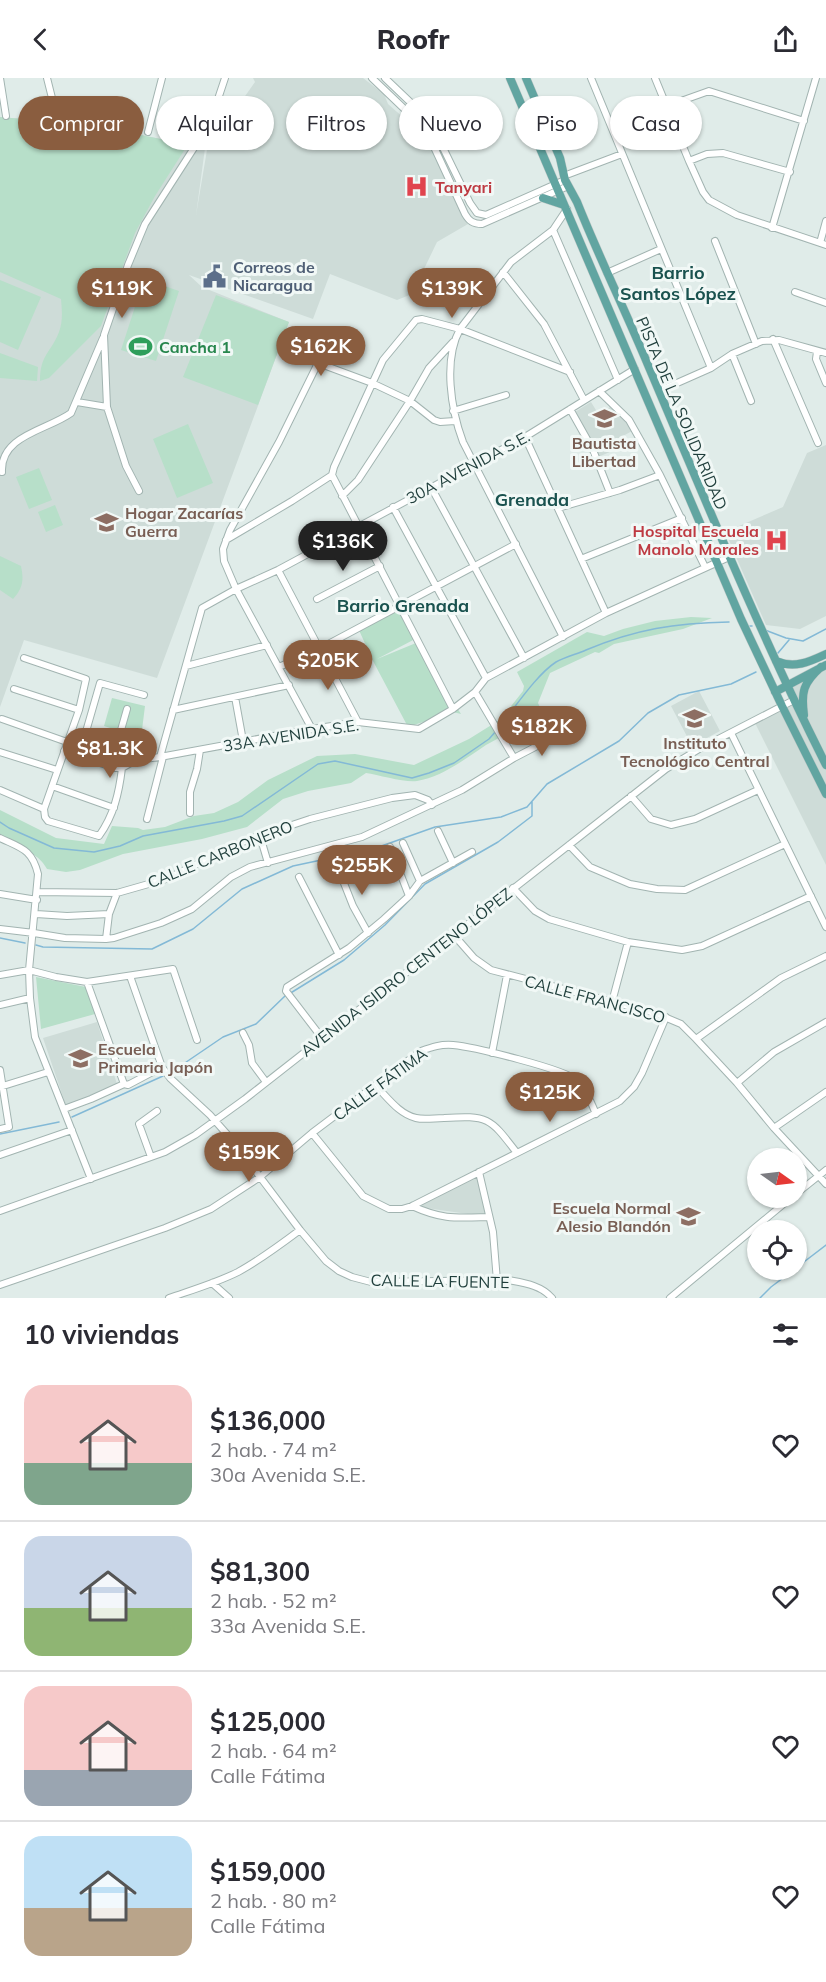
<!DOCTYPE html>
<html lang="es">
<meta charset="utf-8">
<style>
:root{--surface:#fff;--page:#f7f7f7;--text:#2b2b33;--muted:#7c7c81;--line:#e1e1e2;--accent:#8a5d3f}
body{margin:0;font-family:Mulish,sans-serif;background:var(--page);color:var(--text);height:100vh;display:flex;flex-direction:column;font-size:22px;white-space:nowrap}
*{box-sizing:border-box;margin:0}
p{font-size:20px;color:var(--muted)}
.icon{flex:none;width:33px;height:33px;fill:none;stroke:currentColor;stroke-width:2;stroke-linecap:round;stroke-linejoin:round}
.map{position:relative;height:1220px;overflow:hidden}
.side{display:flex;flex-direction:column;background:var(--surface);flex:1}
.side>*{flex:none}
.hud{position:absolute;left:18px;top:18px;width:790px;height:54px;display:flex;gap:12px}
.needle{width:39px;rotate:104deg}
.controls{position:absolute;left:747px;top:1070px;display:grid;gap:12px}
.controls a{display:grid;place-items:center;width:60px;height:60px;border-radius:50%;background:var(--surface);box-shadow:0 2px 4px #0004;font-size:30px}
.price{position:absolute;translate:-50% -51px;padding:0 14px;border-radius:21px;background:var(--accent);color:#fff;font-size:20px;line-height:39px;filter:drop-shadow(0 2px 3px #0008)}
.price::after{content:'';position:absolute;left:50%;top:36px;width:18px;height:14px;margin-left:-9px;background:inherit;clip-path:polygon(0 0,100% 0,50% 100%)}
.price.on{background:#222;color:#fff}
ul{padding:0;list-style:none}
li{display:flex;align-items:center;gap:18px;height:150px;padding:0 24px}
li+li{border-top:2px solid var(--line)}
li span{display:grid;place-items:center;flex:none;width:168px;height:120px;border-radius:18px;color:#555}
li>.icon{margin-inline-start:auto}
span .icon{width:72px;height:72px;fill:#fffc;stroke-width:1}
li b{font-size:26px}
h2{display:flex;justify-content:space-between;align-items:center;height:72px;padding:0 24px;font-size:26px}
.tag{padding:0 21px;border-radius:27px;background:var(--surface);box-shadow:0 2px 4px #0004;font-size:21px;line-height:54px}
.tag.on{background:var(--accent);color:#fff}
header{display:flex;justify-content:space-between;align-items:center;height:78px;padding:0 24px;background:var(--surface);font-size:27px;font-weight:800}
.map>svg:first-child{display:block}
.built{fill:#cedcd8}
.green{fill:#b7dfc9}
.lines{fill:none;stroke-linecap:round;stroke-linejoin:round}
.stream{stroke:#83b9d6;stroke-width:1.5}
.minor-casing{stroke:#a2b4b1;stroke-width:8}
.major-casing{stroke:#c0c9c8;stroke-width:9}
.minor{stroke:#fff;stroke-width:6}
.major{stroke:#61a5a1;stroke-width:8}
.labels{text-anchor:middle;dominant-baseline:central;stroke-width:6;stroke-linejoin:round;paint-order:stroke}
.health-label{font-size:16px;font-weight:bold;fill:#be3a42;stroke:#f1f8f6;text-anchor:start}
.service-label{font-size:16px;font-weight:bold;fill:#4e5e75;stroke:#f1f8f6;text-anchor:start}
.leisure-label{font-size:16px;font-weight:bold;fill:#27864d;stroke:#f1f8f6;text-anchor:start}
.street-label{font-size:16px;fill:#1f3e3b;stroke:#f1f8f6}
.education-label{font-size:16px;font-weight:bold;fill:#785e54;stroke:#f1f8f6}
.neighbourhood-label{font-size:18px;font-weight:bold;fill:#1a524f;stroke:#f1f8f6}
</style>
<header><svg class="icon" aria-label="back" viewBox="0 0 24 24"><path d="M15 5l-7 7 7 7"/></svg>Roofr<svg class="icon" aria-label="share" viewBox="0 0 24 24"><path d="M12 15V3M7 8l5-5 5 5M5 13v7h14v-7"/></svg></header>
<div class="map">
<svg width="826" height="1220" viewBox="0 0 826 1220">
<rect width="100%" height="100%" fill="#e0ece9"/>
<!-- built -->
<path class="built" d="M253 0H363L384 16 388 26 405 41 416 44 427 58 468 146 437 164 412 216 397 222 330 196 313 241 189 197 202 209 289 244 157 600 24 562 0 629V39L92 47 205 70 196 137 207 72 255 4Z
M591 324 599 337 610 329 628 345 632 353 614 363 617 371 598 379 575 334Z
M826 367V538L800 551 766 547 736 479 741 477 744 472 738 471 734 473 725 454 783 429 807 375Z
M826 587V787L754 643 793 622 787 607Z
M699 613 720 653 692 668 671 628Z
M97 944 117 1006 66 1028 43 960Z
M479 1094 489 1139 412 1128Z"/>
<!-- green -->
<path class="green" d="M0 39 92 47 185 66V71L155 118 135 155 101 248 49 300 40 303C40 276 51 275 59 254 63 243 62 233 61 221L0 194Z
M144 201 179 213 156 283 121 272Z
M0 202 41 219 18 272 0 264Z
M216 217 289 244 258 327 183 299Z
M0 275 38 289 37 303 0 300Z
M188 346 213 405 177 420 153 361Z
M39 390 52 422 29 431 16 399Z
M55 427 63 447 46 454 38 434Z
M0 478 21 488C24 502 23 510 13 521L0 512Z
M401 528 417 560 377 581 416 565 461 636 453 634 408 649 373 583 358 550Z
M691 539 712 540 683 551 614 566 599 575 595 574 550 595 538 625 545 640C524 648 505 656 486 667 465 681 442 699 417 703 406 705 379 697 366 695L351 705 308 713 283 721 247 749 202 761 123 776 80 792 66 794 47 791C38 774 17 768 0 760V732L56 760 104 766 112 748 138 750 143 752 165 749 194 738 214 735 238 724 268 702 317 678 355 676 414 687 469 661 501 641 523 613 524 608 517 594 587 554 604 558 623 551 655 543Z
M112 620 145 628 141 660 104 648Z
M36 899 86 909 95 936 41 951Z"/>
<g class="lines">
<!-- stream -->
<path class="stream" d="M750 548H752
M765 552 786 560 803 563 826 551
M778 575 789 562
M499 649C514 631 536 597 556 584 565 579 577 576 586 572 636 551 675 545 729 544
M0 744 9 750 54 770 94 774 120 768 143 758 224 743 242 738 318 686 335 683 412 700 429 695 454 685 489 661 496 653
M0 860 25 865
M36 867 43 869 152 871 193 851 242 811 293 788 373 771 435 749 501 739 527 729 547 706 619 663 648 635 679 617 731 606 756 594
M289 916 344 882 385 847 425 806 498 764 532 738V724
M173 993 223 959 256 946 285 918
M72 1039 163 998
M0 1056 59 1044
M796 1190 826 1167
M760 1220 771 1209 795 1191"/>
<defs>
<path id="minor" d="M0 0 6 38
M47 0 56 36
M372 0 418 44 428 56 465 136C469 143 473 146 482 146L568 108
M385 0 430 43 470 125 477 135 486 137 565 102
M591 0 711 290
M655 0 689 83 703 114 709 122 737 137 826 167
M667 28 709 13 804 43
M148 54 162 0
M689 83 707 76 723 75 790 94
M569 96 622 76
M772 150 816 0
M553 152 618 302
M715 163 756 266
M820 165 826 143
M503 194 544 246 584 322
M607 195 661 171
M795 214 826 225
M773 261 818 365
M326 264 318 285 372 305 410 323 434 342 440 344 455 343
M817 274 816 281 826 305
M732 276 751 323
M599 313 629 342 660 397 705 489
M659 313 711 290 732 276 762 263 779 262 826 275
M77 324 107 329
M570 331 593 372 610 415
M453 333 506 317
M525 359 606 535
M2 394C0 357 48 352 71 335L103 260
M431 409 524 580
M139 413 126 388 107 329 104 257 128 187 145 146 201 59 213 36 225 0
M342 418 358 402 410 323 429 290 453 264
M393 429 486 600
M558 430 620 412 660 397
M226 462 292 423 332 397
M581 481 682 440
M278 492 358 644
M317 521 380 488
M563 559 463 364C451 332 443 282 460 251L511 184 553 152 567 131
M24 580 86 601 79 632 44 731 45 739 48 743 99 758C114 737 119 715 122 690
M186 588 267 567
M279 589 319 571 516 466
M14 611 79 632
M235 619 243 663
M127 631 117 666 130 674 136 682
M453 631 332 397 334 389 383 282 416 242 422 241 460 251 570 294
M173 632 289 607
M2 641 67 664
M312 651 236 511 224 483 223 471 230 452 279 364 318 285
M731 655 826 849
M64 673 115 690H122L136 682 160 679 312 651 358 644 419 651 453 631 475 614 486 600 606 535 729 479
M0 674 57 692
M76 677 85 657 100 605 144 617
M160 679 202 530 236 511 278 492 525 359 635 291
M514 680 560 656
M52 708 114 730
M0 712 44 731
M631 718 651 741 671 747 695 741 758 712
M190 735V714L197 691 200 672
M147 741 163 679
M438 753 453 785
M260 758 268 785
M0 760C21 770 32 771 38 796L29 892 30 920 35 959 91 1101
M403 765 420 803
M569 767 590 789 630 806 657 811 685 812 785 766
M390 769 409 818
M338 790 353 828 368 855
M299 799 339 877
M513 810 535 833 549 841 628 864 682 872 702 868 811 818
M37 814 117 815 166 801 247 762 310 741 392 720 415 717 428 722 432 727
M0 816 37 822
M36 836 67 838 109 836
M0 851 34 855 65 860 106 861 114 860 161 845 192 831 231 799 250 789 362 759 462 712 514 680 475 614
M453 856 474 880 491 892 655 935 681 946 696 961 737 1005 774 1050 826 1106
M106 861 109 836 117 815
M0 897 29 892 56 899 87 904 173 891 197 962
M130 898 162 989 170 1000 210 1037 233 1063 300 1152 326 1183 339 1193 352 1199 371 1204 508 1202C524 1205 541 1207 552 1220
M87 904 124 1006
M612 924 628 864
M0 927 30 920
M243 955 249 967 252 985 266 1004
M322 960 286 913 287 909 349 870 384 841 409 818 420 803 472 774
M696 961 781 900 826 878
M492 975 507 897
M0 992 9 1049 0 1051
M737 1005 774 974 826 944
M376 1008C388 1020 399 1036 416 1040 424 1042 435 1040 444 1040 489 1037 490 1040 517 1075
M0 1009 48 994
M64 1031 91 1021 124 1006 128 1007 162 989
M774 1050 826 1014
M312 1055 363 1118 389 1131H402L412 1128 620 1023 634 1009 642 995 666 939
M0 1077 72 1052
M151 1079 139 1046 157 1033
M479 1094 493 1154 497 1203
M796 1116 826 1092
M412 1128C443 1142 456 1140 489 1139
M0 1133 165 1074 195 1057 245 1021 666 691 699 671 794 622
M212 1205 229 1220
M0 1207 165 1150 211 1131 260 1099 312 1055 421 973C432 969 441 966 453 967 474 969 565 991 578 1003 587 1012 591 1025 596 1036
M169 1220C192 1212 216 1205 238 1194 260 1182 280 1167 300 1152
M670 1220 792 1119"/>
<path id="major" d="M510 0 741 541 782 628 826 716
M526 0 560 80 565 102 577 124C599 179 625 232 648 287 705 421 760 556 826 687
M543 120 564 127
M776 583C794 591 809 584 826 576
M775 614 826 587
M804 637C801 614 803 605 821 589"/>
</defs>
<!-- minor casing -->
<use href="#minor" class="minor-casing"/>
<!-- major casing -->
<use href="#major" class="major-casing"/>
<!-- minor -->
<use href="#minor" class="minor"/>
<!-- major -->
<use href="#major" class="major"/>
</g>
<!-- icons -->
<defs>
<symbol id="hospital-bare" viewBox="-9 -9 18 18"><path d="M-5-5h3v3.5h4V-5h3V5h-3V1.5h-4V5h-3Z" fill="#e0444e" stroke="#f1f8f6" stroke-width="2.5" paint-order="stroke"/></symbol>
<symbol id="civic-bare" viewBox="-9 -9 18 18"><path d="M-.6-6.5H3V-4.5H.6V-3L4-1V1h2V6H-6V1h2V-1L-.6-3ZM-1.2 2.5V6h2.4V2.5Z" fill="#5c6f8a" stroke="#f1f8f6" stroke-width="2.5" paint-order="stroke"/></symbol>
<symbol id="stadium-bare" viewBox="-9 -9 18 18"><path d="M0-5a6.5 5 0 1 0 0 10a6.5 5 0 1 0 0-10ZM-3.5-1.8h7v3.6h-7Z" fill="#2e9e5b" stroke="#f1f8f6" stroke-width="2.5" paint-order="stroke"/></symbol>
<symbol id="school-bare" viewBox="-9 -9 18 18"><path d="M0-5L7-2L0 1L-7-2ZM-4 1L0 2.5L4 1V4Q0 6-4 4Z" fill="#8d6e63" stroke="#f1f8f6" stroke-width="2.5" paint-order="stroke"/></symbol>
<symbol id="university-bare" viewBox="-9 -9 18 18"><path d="M0-5L7-2L0 1L-7-2ZM-4 1L0 2.5L4 1V4Q0 6-4 4Z" fill="#8d6e63" stroke="#f1f8f6" stroke-width="2.5" paint-order="stroke"/></symbol>
</defs>
<g fill-rule="evenodd">
<use href="#hospital-bare" x="400" y="92" width="33" height="33"/>
<use href="#civic-bare" x="198" y="182" width="33" height="33"/>
<use href="#stadium-bare" x="124" y="252" width="33" height="33"/>
<use href="#school-bare" x="588" y="324" width="33" height="33"/>
<use href="#school-bare" x="90" y="428" width="33" height="33"/>
<use href="#hospital-bare" x="760" y="446" width="33" height="33"/>
<use href="#university-bare" x="678" y="624" width="33" height="33"/>
<use href="#school-bare" x="64" y="964" width="33" height="33"/>
<use href="#school-bare" x="672" y="1122" width="33" height="33"/>
</g>
<g class="labels">
<!-- health labels -->
<g class="health-label">
<text x="435" y="109">Tanyari</text>
<text x="759" y="453" text-anchor="end">Hospital Escuela<tspan x="759" dy="18">Manolo Morales</tspan></text>
</g>
<!-- service labels -->
<g class="service-label">
<text x="233" y="189">Correos de<tspan x="233" dy="18">Nicaragua</tspan></text>
</g>
<!-- leisure labels -->
<g class="leisure-label">
<text x="159" y="269">Cancha 1</text>
</g>
<!-- street labels -->
<g class="street-label">
<text transform="translate(682 335) rotate(67)">PISTA DE LA SOLIDARIDAD</text>
<text transform="translate(468 389) rotate(-28)">30A AVENIDA S.E.</text>
<text transform="translate(291 657) rotate(-9)">33A AVENIDA S.E.</text>
<text transform="translate(220 776) rotate(-22)">CALLE CARBONERO</text>
<text transform="translate(406 894) rotate(-38)">AVENIDA ISIDRO CENTENO LÓPEZ</text>
<text transform="translate(595 921) rotate(15)">CALLE FRANCISCO</text>
<text transform="translate(380 1006) rotate(-36)">CALLE FÁTIMA</text>
<text transform="translate(440 1203) rotate(1)">CALLE LA FUENTE</text>
</g>
<!-- education labels -->
<g class="education-label">
<text x="604" y="365">Bautista<tspan x="604" dy="18">Libertad</tspan></text>
<text x="125" y="435" text-anchor="start">Hogar Zacarías<tspan x="125" dy="18">Guerra</tspan></text>
<text x="695" y="665">Instituto<tspan x="695" dy="18">Tecnológico Central</tspan></text>
<text x="98" y="971" text-anchor="start">Escuela<tspan x="98" dy="18">Primaria Japón</tspan></text>
<text x="671" y="1130" text-anchor="end">Escuela Normal<tspan x="671" dy="18">Alesio Blandón</tspan></text>
</g>
<!-- neighbourhood labels -->
<g class="neighbourhood-label">
<text x="678" y="194">Barrio<tspan x="678" dy="21">Santos López</tspan></text>
<text x="532" y="421">Grenada</text>
<text x="403" y="527">Barrio Grenada</text>
</g>
</g>
</svg>
<div class="controls">
<a><svg class="needle" viewBox="-14 -14 28 28"><path d="M0-13l5 13h-10z" fill="#e53935"/><path d="M0 13l5-13h-10z" fill="#7c7c81"/></svg></a>
<a><svg class="icon" aria-label="locate" viewBox="0 0 24 24"><circle cx="12" cy="12" r="6"/><path d="M12 2v4M12 18v4M2 12h4M18 12h4"/></svg></a>
</div>
<b class="price" style="left:122px;top:241px">$119K</b>
<b class="price" style="left:452px;top:241px">$139K</b>
<b class="price" style="left:321px;top:299px">$162K</b>
<b class="price on" style="left:343px;top:494px">$136K</b>
<b class="price" style="left:328px;top:613px">$205K</b>
<b class="price" style="left:542px;top:679px">$182K</b>
<b class="price" style="left:110px;top:701px">$81.3K</b>
<b class="price" style="left:362px;top:818px">$255K</b>
<b class="price" style="left:550px;top:1045px">$125K</b>
<b class="price" style="left:249px;top:1105px">$159K</b>
<div class="hud">
<a class="tag on">Comprar</a>
<a class="tag">Alquilar</a>
<a class="tag">Filtros</a>
<a class="tag">Nuevo</a>
<a class="tag">Piso</a>
<a class="tag">Casa</a>
</div>
</div>
<section class="side">
<h2>10 viviendas<svg class="icon" aria-label="filters" viewBox="0 0 24 24"><path d="M4 7h16M4 17h16"/><circle cx="9" cy="7" r="2"/><circle cx="15" cy="17" r="2"/></svg></h2>
<ul>
<li><span style="background:linear-gradient(#f6c9c9 65%,#7fa58c 0)"><svg class="icon" aria-label="home" viewBox="0 0 24 24"><path d="M3 11l9-7 9 7M6 9v11h12V9"/></svg></span><div><b>$136,000</b><p>2 hab. · 74 m²</p><p>30a Avenida S.E.</p></div><svg class="icon" aria-label="heart" viewBox="0 0 24 24"><path d="M12 20l-8-8c-3-5 5-10 8-4 3-6 11-1 8 4z"/></svg></li>
<li><span style="background:linear-gradient(#c9d6e8 60%,#8fb573 0)"><svg class="icon" aria-label="home" viewBox="0 0 24 24"><path d="M3 11l9-7 9 7M6 9v11h12V9"/></svg></span><div><b>$81,300</b><p>2 hab. · 52 m²</p><p>33a Avenida S.E.</p></div><svg class="icon" aria-label="heart" viewBox="0 0 24 24"><path d="M12 20l-8-8c-3-5 5-10 8-4 3-6 11-1 8 4z"/></svg></li>
<li><span style="background:linear-gradient(#f6c9c9 70%,#9aa5b1 0)"><svg class="icon" aria-label="home" viewBox="0 0 24 24"><path d="M3 11l9-7 9 7M6 9v11h12V9"/></svg></span><div><b>$125,000</b><p>2 hab. · 64 m²</p><p>Calle Fátima</p></div><svg class="icon" aria-label="heart" viewBox="0 0 24 24"><path d="M12 20l-8-8c-3-5 5-10 8-4 3-6 11-1 8 4z"/></svg></li>
<li><span style="background:linear-gradient(#bfe0f5 60%,#b9a48a 0)"><svg class="icon" aria-label="home" viewBox="0 0 24 24"><path d="M3 11l9-7 9 7M6 9v11h12V9"/></svg></span><div><b>$159,000</b><p>2 hab. · 80 m²</p><p>Calle Fátima</p></div><svg class="icon" aria-label="heart" viewBox="0 0 24 24"><path d="M12 20l-8-8c-3-5 5-10 8-4 3-6 11-1 8 4z"/></svg></li>
</ul>
</section>
